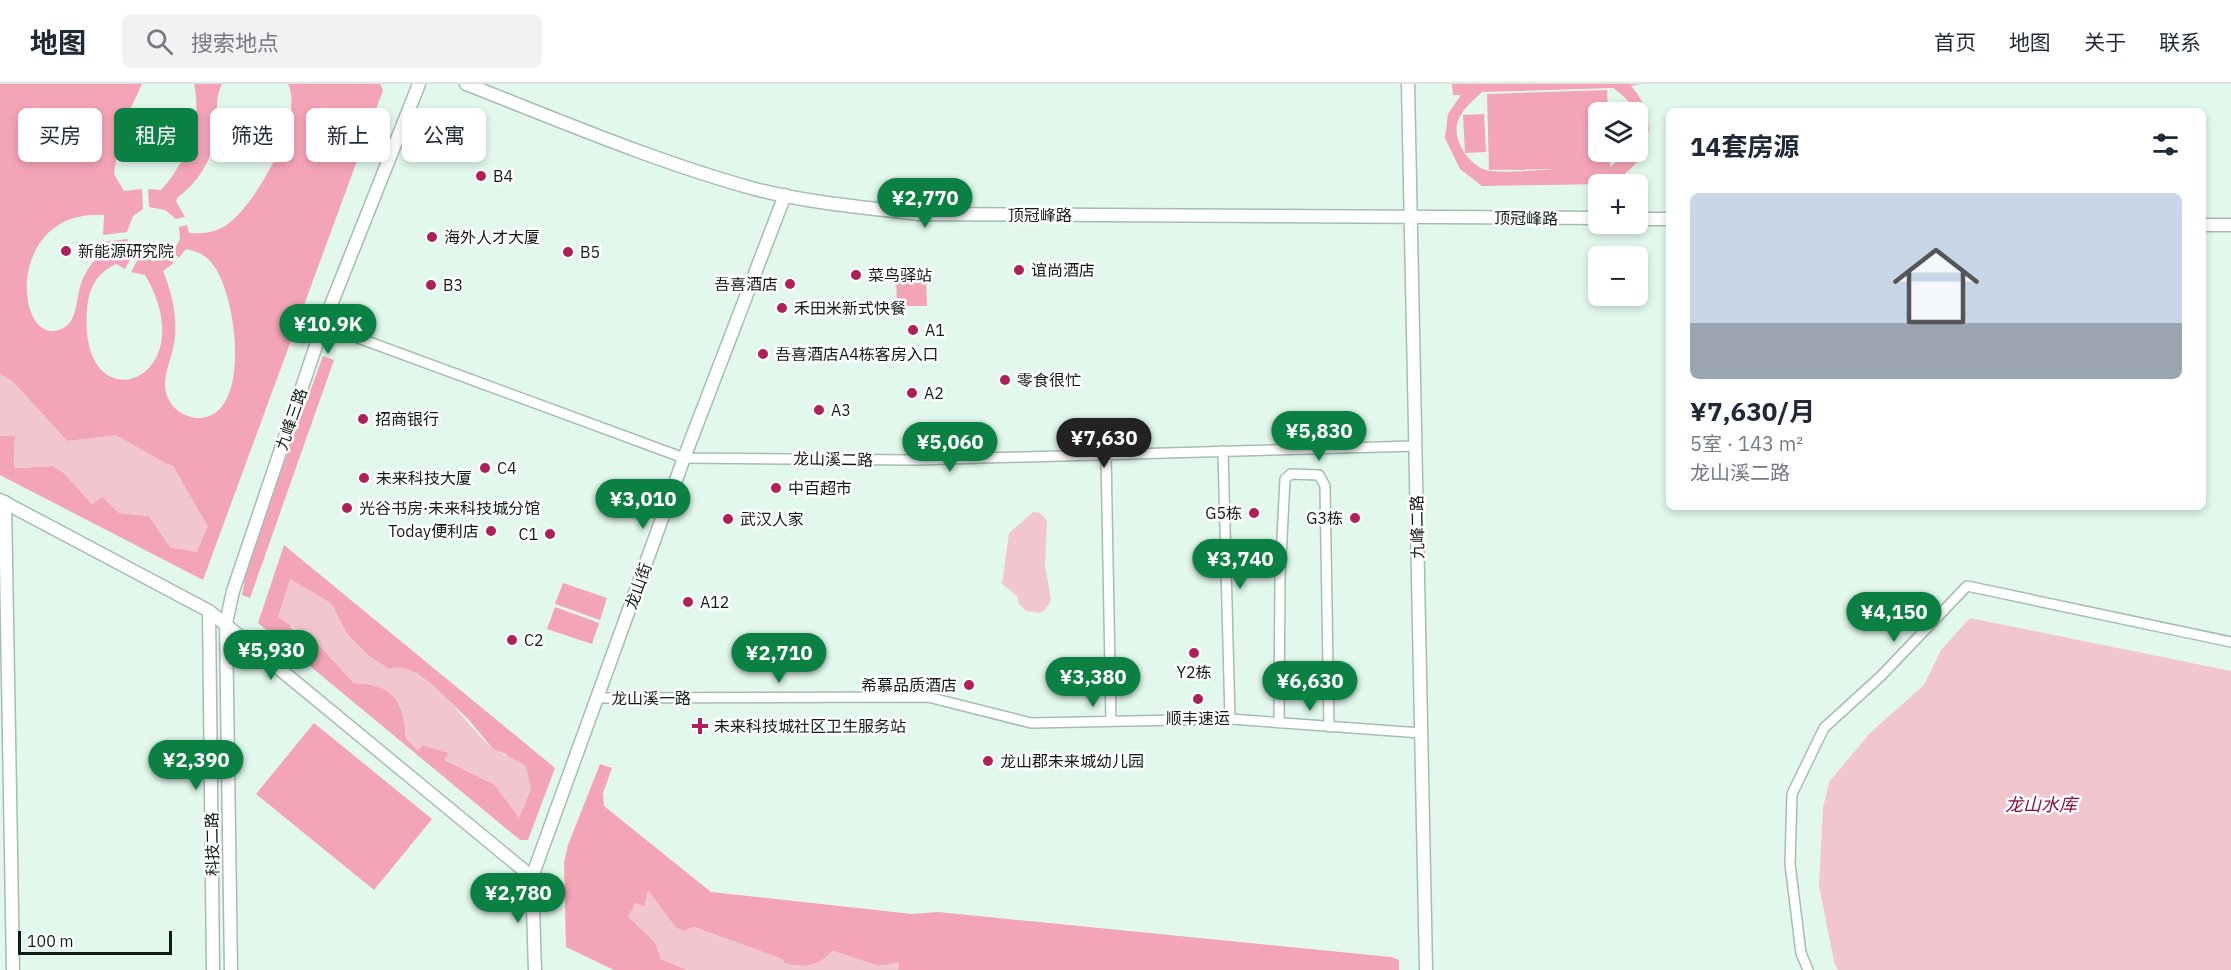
<!DOCTYPE html>
<html lang="zh">
<meta charset="utf-8">
<style>
:root{--surface:#fff;--page:#f2f2f3;--text:#1f2937;--muted:#747a83;--line:#e0e1e3;--accent:#0b8043}
body{margin:0;font-family:"IBM Plex Sans","Noto Sans SC",sans-serif;background:var(--page);color:var(--text);height:100vh;display:flex;flex-direction:column;font-size:22px;white-space:nowrap}
*{box-sizing:border-box;margin:0}
p{font-size:20px;color:var(--muted)}
.icon{flex:none;width:33px;height:33px;fill:none;stroke:currentColor;stroke-width:2;stroke-linecap:round;stroke-linejoin:round}
.map{position:relative;flex:1;overflow:hidden}
.drawer{position:absolute;left:1666px;top:24px;width:540px;height:402px;display:flex;flex-direction:column;background:var(--surface);border-radius:9px;box-shadow:0 3px 9px #0003}
.drawer>*{flex:none}
.top-card{position:absolute;left:18px;top:24px;width:570px;height:54px;display:flex;gap:12px}
.fabs{position:absolute;left:1588px;top:18px;display:grid;gap:12px}
.fabs a{display:grid;place-items:center;width:60px;height:60px;border-radius:9px;background:var(--surface);box-shadow:0 3px 9px #0003;font-size:30px}
.scale{position:absolute;left:18px;bottom:15px;width:154px;box-sizing:border-box;padding-left:6px;border:3px solid #131b17;border-top:0;font-size:16px;line-height:21px;white-space:nowrap;color:#131b17;-webkit-text-stroke:4px #fff;paint-order:stroke}
.price{position:absolute;translate:-50% -51px;padding:0 14px;border-radius:21px;background:var(--accent);color:#fff;font-size:20px;line-height:39px;filter:drop-shadow(0 2px 3px #0008)}
.price::after{content:'';position:absolute;left:50%;top:36px;width:18px;height:14px;margin-left:-9px;background:inherit;clip-path:polygon(0 0,100% 0,50% 100%)}
.price.active{background:#222;color:#fff}
ul{padding:0;list-style:none}
li{display:grid;align-content:center;gap:12px;height:318px;padding:0 24px}
li+li{border-top:2px solid var(--line)}
li span{display:grid;place-items:center;height:186px;border-radius:9px;color:#555}
li>.icon{margin-inline-start:auto}
span .icon{width:108px;height:108px;fill:#fffc;stroke-width:1}
li b{font-size:26px}
h2{display:flex;justify-content:space-between;align-items:center;height:72px;padding:0 24px;font-size:26px}
.chip{padding:0 21px;border-radius:9px;background:var(--surface);box-shadow:0 3px 9px #0003;font-size:21px;line-height:54px}
.chip.active{background:var(--accent);color:#fff}
header{display:flex;align-items:center;gap:36px;box-sizing:border-box;height:84px;padding:0 30px;background:var(--surface);border-bottom:2px solid var(--line)}
header strong{font-size:28px}
nav{display:flex;gap:33px;margin-inline-start:auto;font-size:21px}
.search{width:420px;height:54px;background:var(--page);display:flex;align-items:center;gap:15px;box-sizing:border-box;padding:0 21px;border-radius:9px;color:var(--muted);font-size:22px}
.map>svg:first-child{display:block}
.green{fill:#f4a4b7;fill-rule:evenodd}
.water{fill:#f2c6cf}
.lines{fill:none;stroke-linecap:round;stroke-linejoin:round}
.minor-casing{stroke:#a6bcb1;stroke-width:12}
.tertiary-casing{stroke:#a6bcb1;stroke-width:15}
.minor{stroke:#fff;stroke-width:9}
.tertiary{stroke:#fff;stroke-width:12}
.poi-dot{fill:#ae2057;stroke:#fff;stroke-width:2}
.labels{text-anchor:middle;dominant-baseline:central;stroke-width:5;stroke-linejoin:round;paint-order:stroke}
.poi-label{font-size:16px;fill:#131b17;stroke:#fff;text-anchor:start}
.street-label{font-size:16px;fill:#131b17;stroke:#fff}
.water-label{font-size:18px;font-style:italic;fill:#890d41;stroke:#fff}
</style>
<header>
<strong>地图</strong>
<div class="search"><svg class="icon" aria-label="search" viewBox="0 0 24 24"><circle cx="10" cy="10" r="6"/><path d="M15 15l6 6"/></svg>搜索地点</div>
<nav><a>首页</a><a>地图</a><a>关于</a><a>联系</a></nav>
</header>
<div class="map">
<svg width="2231" height="886" viewBox="0 0 2231 886">
<rect width="100%" height="100%" fill="#e2f8ed"/>
<!-- green -->
<path class="green" d="M0 0H142L121 45 114 90 124 107 142 105 143 125 133 132 127 148 103 151 104 131C0 125 16 273 65 243 78 235 76 211 82 197 87 184 96 174 105 164L104 158 127 155 134 168 125 185 116 180C96 189 88 206 87 227 78 344 208 298 145 191L131 188 139 173 154 177 168 173 174 179 163 187C172 209 177 231 175 254 173 275 158 297 169 316 174 326 184 332 195 334 255 339 237 204 210 177 204 170 196 167 186 165L179 174 173 168 180 155 179 143 187 141 189 149C202 150 213 149 225 142 255 123 305 34 288 0H380L383 6 203 496 0 391V352H15L14 384 53 382 64 389 92 420 102 412 119 429 149 432 171 464 207 442 173 382 89 355 67 357 13 298 0 290Z
M194 0H222C216 12 217 23 217 37 217 66 202 96 178 113L176 117 185 133 176 135 165 126 149 123 148 105 161 106C186 79 203 37 194 0Z
M1452 0H1640L1631 2C1662 37 1650 79 1610 100L1482 102 1460 85 1445 54 1448 30 1461 11H1453ZM1613 4C1641 24 1638 35 1638 68H1628L1610 83 1609 68H1599V28H1608L1607 6 1487 10 1489 86 1557 85C1536 86 1512 89 1491 87 1471 85 1451 56 1458 37 1462 25 1473 17 1482 8Z
M1484 30 1486 68 1465 69 1463 31Z
M926 193 927 222H897L896 194Z
M323 272 334 276 250 514 242 511 249 475Z
M284 461 555 684 528 756H520L258 539ZM331 519 347 550 370 573 389 585 430 599 468 635 494 666 506 670 531 705 519 733 494 700 445 676 449 669 423 661 418 666 406 654C404 617 393 600 354 599L318 560 290 543Z
M563 499 607 514 600 536 555 520Z
M555 523 599 539 592 560 547 545Z
M314 639 432 735 374 806 256 710Z
M600 680 612 684 603 709 604 722 711 808 912 830 938 828 1391 873 1399 876V886H898L899 879 878 882 833 867C819 882 804 885 784 879L782 875 694 843 684 847 676 844 648 807 645 822 629 833 655 858 661 875 687 886H614L566 863 564 779 568 761Z"/>
<!-- water -->
<path class="water" d="M0 290 13 298 67 357 116 351 173 383 208 442 197 468 171 464 149 432 119 429 102 413 92 420 64 389 53 382 14 384 15 352H0Z
M1033 428 1040 429 1047 436 1045 482 1051 516 1046 525 1040 529 1026 527 1019 520 1017 512 1002 500 1009 449Z
M290 495 331 519 347 550 370 573 389 585C425 572 469 647 493 664 502 671 515 674 526 682L531 705 519 734 494 700 444 675 449 669 423 661 418 666 406 654C404 617 393 600 354 599L318 560 278 533Z
M1970 534 2231 587V886H1838L1834 878 1819 801 1823 724 1829 698 1871 648 1924 601 1941 566Z
M648 806 676 844 684 847 693 843 783 875 784 879C804 885 819 882 833 867L878 882 899 878 898 886H687L661 875 655 858 628 833 635 819 645 822Z"/>
<g class="lines">
<defs>
<path id="minor" d="M313 246 323 241 684 374 914 376 1415 362
M1223 367 1230 635
M1106 371 1111 637
M598 614 928 613 1031 639 1230 635 1421 649
M1279 639 1280 493 1285 395 1291 390 1319 391 1325 402 1329 643
M1808 886 1801 869 1790 780 1792 710 1824 644 1881 592 1967 502 2231 558"/>
<path id="tertiary" d="M466 0C561 37 656 78 755 105 808 119 863 123 918 130L1599 134
M1408 0 1426 886
M1638 135H1670
M2204 141H2231
M0 416 209 527 532 793
M5 418 13 886
M209 527 213 886
M231 886 226 539 233 507 323 241 419 0
M535 886 532 793 684 374 785 111"/>
</defs>
<!-- minor casing -->
<use href="#minor" class="minor-casing"/>
<!-- tertiary casing -->
<use href="#tertiary" class="tertiary-casing"/>
<!-- minor -->
<use href="#minor" class="minor"/>
<!-- tertiary -->
<use href="#tertiary" class="tertiary"/>
</g>
<!-- markers -->
<g class="poi-dot">
<circle cx="481" cy="92" r="6"/>
<circle cx="432" cy="153" r="6"/>
<circle cx="66" cy="167" r="6"/>
<circle cx="568" cy="168" r="6"/>
<circle cx="1019" cy="186" r="6"/>
<circle cx="856" cy="191" r="6"/>
<circle cx="790" cy="200" r="6"/>
<circle cx="431" cy="201" r="6"/>
<circle cx="782" cy="224" r="6"/>
<circle cx="913" cy="246" r="6"/>
<circle cx="763" cy="270" r="6"/>
<circle cx="1005" cy="296" r="6"/>
<circle cx="912" cy="309" r="6"/>
<circle cx="819" cy="326" r="6"/>
<circle cx="363" cy="335" r="6"/>
<circle cx="485" cy="384" r="6"/>
<circle cx="364" cy="394" r="6"/>
<circle cx="776" cy="404" r="6"/>
<circle cx="347" cy="424" r="6"/>
<circle cx="1254" cy="429" r="6"/>
<circle cx="1355" cy="434" r="6"/>
<circle cx="728" cy="435" r="6"/>
<circle cx="491" cy="447" r="6"/>
<circle cx="550" cy="450" r="6"/>
<circle cx="688" cy="518" r="6"/>
<circle cx="512" cy="556" r="6"/>
<circle cx="1194" cy="569" r="6"/>
<circle cx="969" cy="601" r="6"/>
<circle cx="1198" cy="615" r="6"/>
<path d="M697 633h6v6h6v6h-6v6h-6v-6h-6v-6h6z"/>
<circle cx="988" cy="677" r="6"/>
</g>
<g class="labels">
<!-- poi labels -->
<g class="poi-label">
<text x="493" y="92">B4</text>
<text x="444" y="153">海外人才大厦</text>
<text x="78" y="167">新能源研究院</text>
<text x="580" y="168">B5</text>
<text x="1031" y="186">谊尚酒店</text>
<text x="868" y="191">菜鸟驿站</text>
<text x="778" y="200" text-anchor="end">吾喜酒店</text>
<text x="443" y="201">B3</text>
<text x="794" y="224">禾田米新式快餐</text>
<text x="925" y="246">A1</text>
<text x="775" y="270">吾喜酒店A4栋客房入口</text>
<text x="1017" y="296">零食很忙</text>
<text x="924" y="309">A2</text>
<text x="831" y="326">A3</text>
<text x="375" y="335">招商银行</text>
<text x="497" y="384">C4</text>
<text x="376" y="394">未来科技大厦</text>
<text x="788" y="404">中百超市</text>
<text x="359" y="424">光谷书房·未来科技城分馆</text>
<text x="1242" y="429" text-anchor="end">G5栋</text>
<text x="1343" y="434" text-anchor="end">G3栋</text>
<text x="740" y="435">武汉人家</text>
<text x="479" y="447" text-anchor="end">Today便利店</text>
<text x="538" y="450" text-anchor="end">C1</text>
<text x="700" y="518">A12</text>
<text x="524" y="556">C2</text>
<text x="1194" y="588" text-anchor="middle">Y2栋</text>
<text x="957" y="601" text-anchor="end">希慕品质酒店</text>
<text x="1198" y="634" text-anchor="middle">顺丰速运</text>
<text x="714" y="642">未来科技城社区卫生服务站</text>
<text x="1000" y="677">龙山郡未来城幼儿园</text>
</g>
<!-- street labels -->
<g class="street-label">
<text x="1040" y="131">顶冠峰路</text>
<text transform="translate(1526 134) rotate(1)">顶冠峰路</text>
<text transform="translate(291 335) rotate(-71)">九峰三路</text>
<text transform="translate(833 375) rotate(1)">龙山溪二路</text>
<text transform="translate(1417 443) rotate(-91)">九峰二路</text>
<text transform="translate(638 502) rotate(-70)">龙山街</text>
<text x="651" y="614">龙山溪一路</text>
<text transform="translate(212 760) rotate(-91)">科技二路</text>
</g>
<!-- water labels -->
<g class="water-label">
<text x="2041" y="720">龙山水库</text>
</g>
</g>
</svg>
<div class="fabs">
<a><svg class="icon" aria-label="layers" viewBox="0 0 24 24"><path d="M12 4l9 5-9 5-9-5zM3 14l9 5 9-5"/></svg></a>
<a>+</a>
<a>−</a>
</div>
<div class="scale">100 m</div>
<b class="price" style="left:925px;top:145px">¥2,770</b>
<b class="price" style="left:328px;top:271px">¥10.9K</b>
<b class="price" style="left:1319px;top:378px">¥5,830</b>
<b class="price active" style="left:1104px;top:385px">¥7,630</b>
<b class="price" style="left:950px;top:389px">¥5,060</b>
<b class="price" style="left:643px;top:446px">¥3,010</b>
<b class="price" style="left:1240px;top:506px">¥3,740</b>
<b class="price" style="left:1894px;top:559px">¥4,150</b>
<b class="price" style="left:271px;top:597px">¥5,930</b>
<b class="price" style="left:779px;top:600px">¥2,710</b>
<b class="price" style="left:1093px;top:624px">¥3,380</b>
<b class="price" style="left:1310px;top:628px">¥6,630</b>
<b class="price" style="left:196px;top:707px">¥2,390</b>
<b class="price" style="left:518px;top:840px">¥2,780</b>
<div class="top-card">
<a class="chip">买房</a>
<a class="chip active">租房</a>
<a class="chip">筛选</a>
<a class="chip">新上</a>
<a class="chip">公寓</a>
</div>
<section class="drawer">
<h2>14套房源<svg class="icon" aria-label="filters" viewBox="0 0 24 24"><path d="M4 7h16M4 17h16"/><circle cx="9" cy="7" r="2"/><circle cx="15" cy="17" r="2"/></svg></h2>
<ul>
<li><span style="background:linear-gradient(#c9d6e8 70%,#9aa5b1 0)"><svg class="icon" aria-label="home" viewBox="0 0 24 24"><path d="M3 11l9-7 9 7M6 9v11h12V9"/></svg></span><div><b>¥7,630/月</b><p>5室 · 143 m²</p><p>龙山溪二路</p></div></li>
</ul>
</section>
</div>
